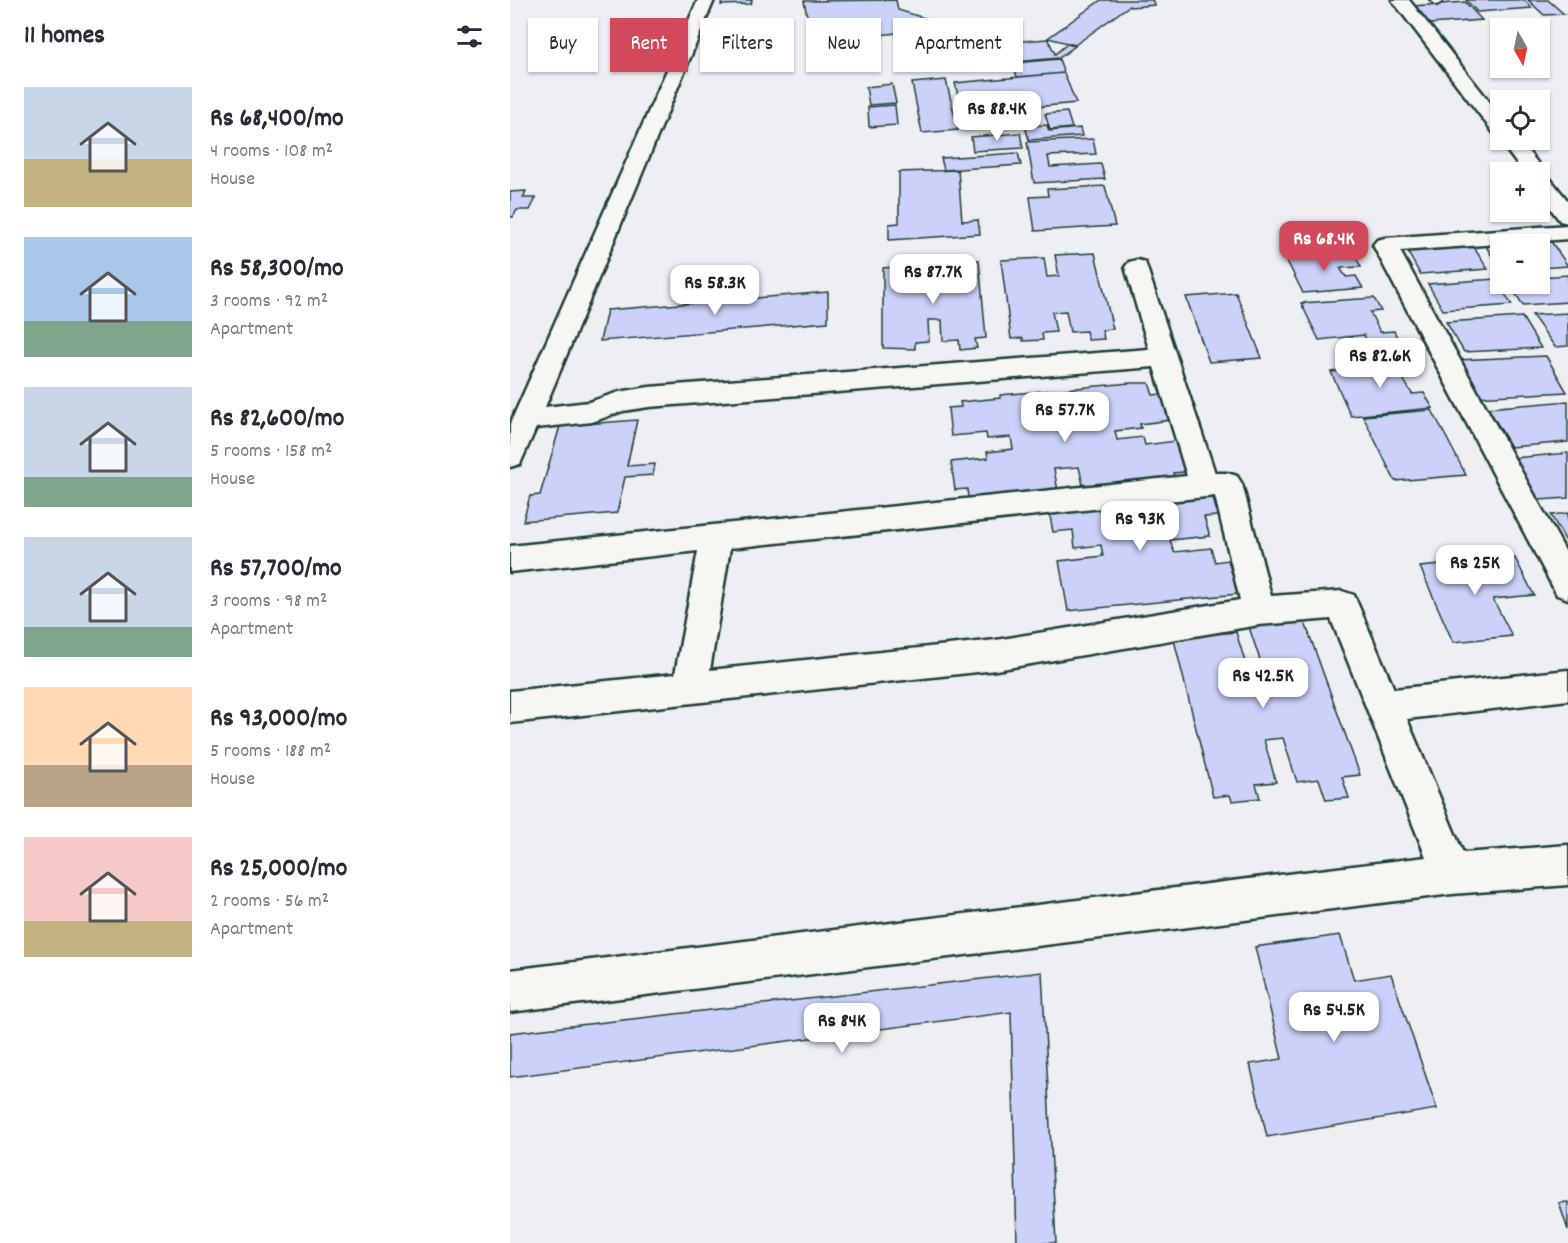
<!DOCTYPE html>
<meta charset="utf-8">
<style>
:root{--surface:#fff;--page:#f2f2f3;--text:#2b2b33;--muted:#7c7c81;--accent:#d1495b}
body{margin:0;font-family:Dekko,sans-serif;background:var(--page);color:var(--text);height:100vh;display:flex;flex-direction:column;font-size:22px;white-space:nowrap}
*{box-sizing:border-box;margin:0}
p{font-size:20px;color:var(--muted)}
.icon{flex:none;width:33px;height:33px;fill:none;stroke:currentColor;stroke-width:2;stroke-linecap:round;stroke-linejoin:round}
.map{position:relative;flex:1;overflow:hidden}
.sheet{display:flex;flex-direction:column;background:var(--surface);width:510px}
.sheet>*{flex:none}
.hud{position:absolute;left:18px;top:18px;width:570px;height:54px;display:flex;gap:12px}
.needle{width:39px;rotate:171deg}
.tools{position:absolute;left:980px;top:18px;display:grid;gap:12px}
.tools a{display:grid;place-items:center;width:60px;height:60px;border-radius:0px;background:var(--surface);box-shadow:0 2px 4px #0004;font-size:30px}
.price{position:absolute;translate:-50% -51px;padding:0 14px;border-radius:12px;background:#fff;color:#222;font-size:20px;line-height:39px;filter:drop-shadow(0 2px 3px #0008)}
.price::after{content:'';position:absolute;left:50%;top:36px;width:18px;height:14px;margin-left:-9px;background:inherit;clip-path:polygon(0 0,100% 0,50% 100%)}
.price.current{background:var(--accent);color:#fff}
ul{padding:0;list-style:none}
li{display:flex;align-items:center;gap:18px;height:150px;padding:0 24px}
li span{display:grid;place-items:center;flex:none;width:168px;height:120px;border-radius:0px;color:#555}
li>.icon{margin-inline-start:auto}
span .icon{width:72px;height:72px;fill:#fffc;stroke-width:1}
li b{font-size:26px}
h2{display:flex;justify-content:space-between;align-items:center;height:72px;padding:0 24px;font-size:26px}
.tag{padding:0 21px;border-radius:0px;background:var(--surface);box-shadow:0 2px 4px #0004;font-size:21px;line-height:54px}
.tag.current{background:var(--accent);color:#fff}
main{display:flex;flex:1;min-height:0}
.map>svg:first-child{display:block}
.building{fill:#cbd1f9;stroke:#1f3d34;stroke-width:1.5}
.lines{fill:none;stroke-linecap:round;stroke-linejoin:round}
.lane-casing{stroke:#1f3d34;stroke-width:4}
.street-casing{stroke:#1f3d34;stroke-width:5}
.lane{fill:#f6f6f2;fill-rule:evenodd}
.street{fill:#f6f6f2;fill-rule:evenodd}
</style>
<main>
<section class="sheet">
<h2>11 homes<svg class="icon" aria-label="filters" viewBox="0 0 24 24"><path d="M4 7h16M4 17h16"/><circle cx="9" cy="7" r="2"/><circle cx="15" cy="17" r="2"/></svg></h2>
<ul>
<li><span style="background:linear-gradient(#c9d6e8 60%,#c2b280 0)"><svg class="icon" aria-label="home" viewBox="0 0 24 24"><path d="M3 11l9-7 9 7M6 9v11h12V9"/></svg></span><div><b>Rs 68,400/mo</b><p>4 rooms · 108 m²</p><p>House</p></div></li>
<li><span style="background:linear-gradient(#a9c7e8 70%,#7fa58c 0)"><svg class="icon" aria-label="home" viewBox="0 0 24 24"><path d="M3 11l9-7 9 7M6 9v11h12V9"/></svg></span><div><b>Rs 58,300/mo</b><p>3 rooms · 92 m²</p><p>Apartment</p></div></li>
<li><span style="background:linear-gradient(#c9d6e8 75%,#7fa58c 0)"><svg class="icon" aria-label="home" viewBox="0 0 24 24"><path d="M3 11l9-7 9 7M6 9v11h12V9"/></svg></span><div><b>Rs 82,600/mo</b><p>5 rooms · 158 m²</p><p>House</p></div></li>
<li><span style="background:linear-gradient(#c9d6e8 75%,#7fa58c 0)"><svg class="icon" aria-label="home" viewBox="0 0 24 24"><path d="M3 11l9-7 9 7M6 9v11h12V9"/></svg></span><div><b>Rs 57,700/mo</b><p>3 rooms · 98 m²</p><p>Apartment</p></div></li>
<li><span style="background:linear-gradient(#ffd9b3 65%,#b9a48a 0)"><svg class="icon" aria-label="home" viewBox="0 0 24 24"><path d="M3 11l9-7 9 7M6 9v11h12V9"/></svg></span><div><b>Rs 93,000/mo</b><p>5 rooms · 188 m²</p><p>House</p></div></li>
<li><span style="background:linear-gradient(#f6c9c9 70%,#c2b280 0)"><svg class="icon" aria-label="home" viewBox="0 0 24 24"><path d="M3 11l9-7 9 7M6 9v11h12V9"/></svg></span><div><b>Rs 25,000/mo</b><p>2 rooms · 56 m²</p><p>Apartment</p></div></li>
</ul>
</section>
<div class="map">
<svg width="1058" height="1243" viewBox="0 0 1058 1243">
<rect width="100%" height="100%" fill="#edeff3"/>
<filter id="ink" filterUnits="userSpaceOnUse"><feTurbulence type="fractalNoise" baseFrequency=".0167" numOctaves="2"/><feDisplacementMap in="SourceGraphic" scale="12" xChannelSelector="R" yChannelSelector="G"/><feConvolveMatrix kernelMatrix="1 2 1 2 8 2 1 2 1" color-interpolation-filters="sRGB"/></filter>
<g filter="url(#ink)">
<!-- building -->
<path class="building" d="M212 0H242L241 4 211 5Z
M386 0 388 10 496 43 479 54 392 26 394 32 370 35 367 25 333 29 297 16 294 1Z
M591 0H642L645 5 620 7 619 6 565 45 538 38Z
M956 0H1014L1022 8 967 12Z
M1018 0H1038L1054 14 1034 15Z
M955 2 972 20 920 24 904 6Z
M538 39 545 54 557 44 565 46 549 58 505 62 482 55 486 52 503 58 498 42Z
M549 59 554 73 507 77 503 63Z
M554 73 566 103 452 114 445 83Z
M436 80 448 130 412 133 402 83Z
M382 84 386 103 359 105 356 87Z
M385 105 387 125 359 127 358 107Z
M519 110 523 125 453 130 450 115Z
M557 112 562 128 540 130 535 114Z
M537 125 539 131 570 128 572 136 519 140 515 126Z
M510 133 513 148 463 151 461 137Z
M583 139 586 154 538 156 540 167 591 164 595 179 524 183 517 142Z
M508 153 511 165 434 170 431 158Z
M448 170 452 221 468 220 470 234 379 240V224L389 223V172Z
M595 186 605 226 525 231 520 197 538 196 537 189Z
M16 191 13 198H26L20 210H7L3 217H0V192Z
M1040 240 1058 266 1029 268V244H990V269L974 243Z
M962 245 978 269 910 274 896 249Z
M843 252 851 267 830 268 836 277 846 276 853 288 793 293 775 257Z
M585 253 603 329 592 330 594 339 578 340 576 331 560 332 556 311 542 312 546 332 532 333 533 340 513 341V338L501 339 491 260 534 258 537 277 549 276 545 255Z
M469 260 476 338 465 339 467 348 450 350 449 340 433 341 432 320H418L419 341 405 342V349L373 348V268L416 265 417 284H429L427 263Z
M1058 275V302L1013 305 999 284H1029V277Z
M985 279 1002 305 933 310 918 284Z
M318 292V322L90 341 97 310Z
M726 293 752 358 699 362 676 297Z
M864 298 871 311 860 312 870 332 884 331 892 348 860 350 854 335 809 340 791 303Z
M1058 313V346L1045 347 1022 315Z
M1012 317 1031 348 954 352 936 322Z
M894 354 903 371 890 373 902 394 914 393 923 408 841 416 821 372 849 369 853 375 871 374 863 357Z
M1036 356 1057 392 965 397 947 360Z
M620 383H639L643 395 653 394 661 420 630 424 631 428 605 431 607 440 633 437 635 445 666 441 675 472 663 473 668 487 575 494 569 467 544 469 549 497 459 505 457 489 445 490 441 462 478 458 477 452 503 449 501 437 477 439 476 433 441 436 438 408 451 407 450 402 490 398V395Z
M1058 401V442L1001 447 978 408Z
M922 410 956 475 885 481 853 416Z
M127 420 117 466 145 464 143 475 115 477 107 513 13 521 20 496 30 495 50 426Z
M1058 453V498L1029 500 1005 458Z
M701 491 708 516 694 517 700 536 660 540 664 552 701 548 705 562 718 560 728 594 558 611 549 561 593 556 591 545 565 548 563 530 543 532 538 506Z
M1058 513V545L1041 515Z
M1005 558 1024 595 983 599 1002 636 943 642 910 567Z
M756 615 794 620 850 775 832 777 839 798 816 800 809 779 787 782 773 738 754 740 766 782 746 784 750 798 722 801 720 795 703 797 663 636 701 621 705 634 726 632 737 668 752 666 739 627 759 625Z
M830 935 844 980 881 974 927 1109 757 1137 740 1064 772 1059 745 947Z
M532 972 546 1243H507L501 1012 0 1077V1033Z
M1058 1202V1230L1049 1203Z"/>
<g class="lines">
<defs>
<path id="lane" d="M920 0H931L932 2 927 5Z"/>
<path id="street" d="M188 0H204L35 407 79 402 109 392 139 387 639 349 615 267 619 262 627 260 635 262 705 473H717L727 476 732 484 761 596 832 591 844 595 884 689 1058 670V700L897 719 953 853 1058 845V885L942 894 0 1012V970L916 857 821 619 749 625 486 670 0 723V691L165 674 188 551 0 572V546L677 476 644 367 139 407 113 411 82 422 26 428 10 464 0 467V424ZM705 496 730 600 486 640 200 670 220 548Z
M882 0H899L990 115V134L983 132Z
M990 138 1009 140 1058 201V223L1050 221 1029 193V172H1013L989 140Z
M1058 225V239L890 251 1058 556V599L1047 595 863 245 867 240 875 238Z"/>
</defs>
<!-- lane casing -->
<use href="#lane" class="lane-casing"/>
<!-- street casing -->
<use href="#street" class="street-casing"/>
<!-- lane -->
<use href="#lane" class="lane"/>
<!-- street -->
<use href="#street" class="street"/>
</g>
</g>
</svg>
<div class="tools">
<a><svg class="needle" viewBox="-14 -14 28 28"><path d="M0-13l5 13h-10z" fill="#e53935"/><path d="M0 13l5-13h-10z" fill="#7c7c81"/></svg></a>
<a><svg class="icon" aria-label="locate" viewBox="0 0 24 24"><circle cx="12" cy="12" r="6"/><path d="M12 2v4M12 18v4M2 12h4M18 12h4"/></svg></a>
<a>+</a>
<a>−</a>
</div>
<b class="price" style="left:487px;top:142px">Rs 88.4K</b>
<b class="price current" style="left:814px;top:272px">Rs 68.4K</b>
<b class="price" style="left:423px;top:305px">Rs 87.7K</b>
<b class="price" style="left:205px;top:316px">Rs 58.3K</b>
<b class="price" style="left:870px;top:389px">Rs 82.6K</b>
<b class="price" style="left:555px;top:443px">Rs 57.7K</b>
<b class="price" style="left:630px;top:552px">Rs 93K</b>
<b class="price" style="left:965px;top:596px">Rs 25K</b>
<b class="price" style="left:753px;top:709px">Rs 42.5K</b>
<b class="price" style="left:824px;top:1043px">Rs 54.5K</b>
<b class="price" style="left:332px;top:1054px">Rs 84K</b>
<div class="hud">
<a class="tag">Buy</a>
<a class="tag current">Rent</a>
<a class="tag">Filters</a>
<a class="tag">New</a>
<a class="tag">Apartment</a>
</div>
</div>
</main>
